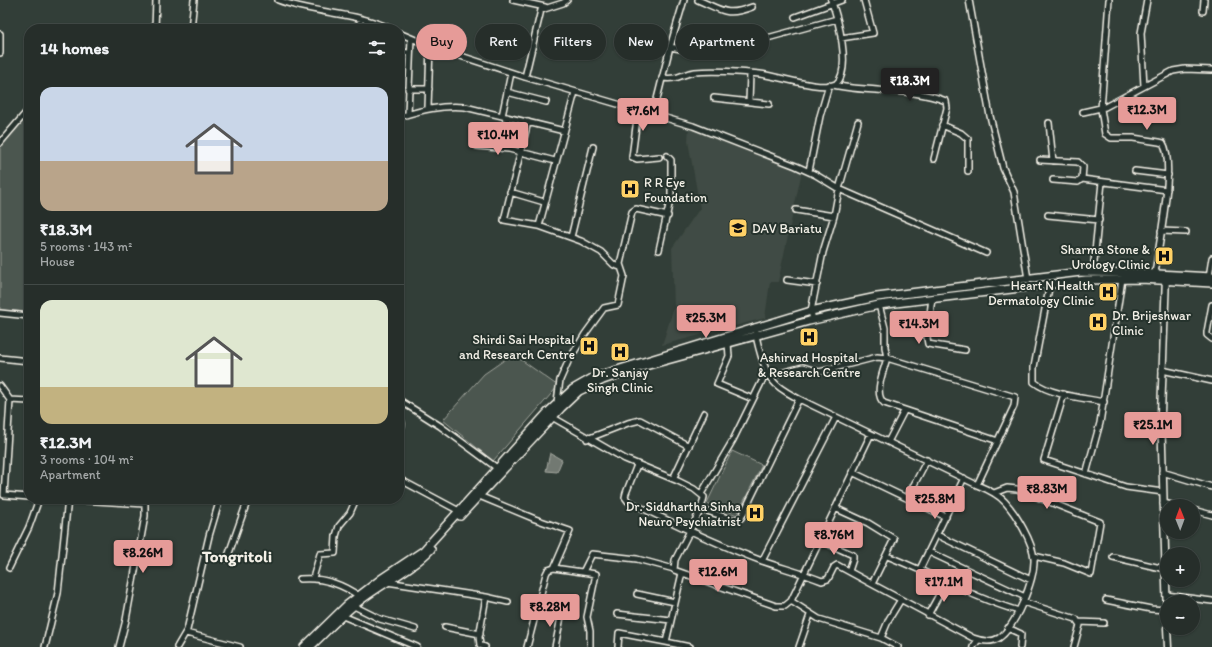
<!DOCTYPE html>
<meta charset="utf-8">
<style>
:root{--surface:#262e2a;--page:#323a36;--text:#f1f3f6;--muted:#a4a8a8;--line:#424a47;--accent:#e69b98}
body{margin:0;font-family:Itim,sans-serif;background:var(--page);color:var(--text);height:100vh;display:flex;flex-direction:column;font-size:15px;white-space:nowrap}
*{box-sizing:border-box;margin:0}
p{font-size:13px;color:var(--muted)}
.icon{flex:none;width:22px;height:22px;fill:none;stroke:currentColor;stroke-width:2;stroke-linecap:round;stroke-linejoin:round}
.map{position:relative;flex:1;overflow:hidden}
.panel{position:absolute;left:24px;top:24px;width:380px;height:480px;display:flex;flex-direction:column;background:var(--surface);border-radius:16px;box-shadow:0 1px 3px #0004,0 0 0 1px var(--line)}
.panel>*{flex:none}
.banner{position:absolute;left:416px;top:24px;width:380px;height:36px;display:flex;gap:8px}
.needle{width:26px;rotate:359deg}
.controls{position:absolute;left:1160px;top:499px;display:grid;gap:8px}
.controls a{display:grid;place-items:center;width:40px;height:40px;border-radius:50%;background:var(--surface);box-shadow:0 1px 3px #0004,0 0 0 1px var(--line);font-size:20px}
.price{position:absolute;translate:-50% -34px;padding:0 9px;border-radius:4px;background:var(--accent);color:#111;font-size:13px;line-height:26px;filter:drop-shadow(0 1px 2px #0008)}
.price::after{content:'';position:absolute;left:50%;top:24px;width:12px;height:9px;margin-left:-6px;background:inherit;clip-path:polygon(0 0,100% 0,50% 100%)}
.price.selected{background:#222;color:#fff}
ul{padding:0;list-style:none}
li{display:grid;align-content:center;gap:8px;height:212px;padding:0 16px}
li+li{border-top:1px solid var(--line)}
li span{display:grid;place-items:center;height:124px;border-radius:12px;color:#555}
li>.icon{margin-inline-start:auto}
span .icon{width:72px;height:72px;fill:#fffc;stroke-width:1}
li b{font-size:17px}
h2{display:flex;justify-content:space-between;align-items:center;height:48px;padding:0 16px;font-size:17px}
.tag{padding:0 14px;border-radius:18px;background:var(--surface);box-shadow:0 1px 3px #0004,0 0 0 1px var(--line);font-size:14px;line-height:36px}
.tag.selected{background:var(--accent);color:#111}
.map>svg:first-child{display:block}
.built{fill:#404b44}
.green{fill:#4c564f;stroke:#a0a49c}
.water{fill:#727972;stroke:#a6a9a1}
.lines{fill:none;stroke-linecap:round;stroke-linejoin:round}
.minor-casing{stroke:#f4f1e8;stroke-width:8}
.tertiary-casing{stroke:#f4f1e8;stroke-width:9}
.secondary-casing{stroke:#f4f1e8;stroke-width:10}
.minor{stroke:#26332d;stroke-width:5}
.tertiary{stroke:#26332d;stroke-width:6}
.secondary{stroke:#26332d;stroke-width:7}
.labels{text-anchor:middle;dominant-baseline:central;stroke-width:4;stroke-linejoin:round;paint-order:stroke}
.poi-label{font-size:13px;fill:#f4f1e8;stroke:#26332d;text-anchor:end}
.district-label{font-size:17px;font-weight:bold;fill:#f4f1e8;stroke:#26332d}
</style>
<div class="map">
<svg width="1212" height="647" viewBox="0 0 1212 647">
<rect width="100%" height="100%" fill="#323e38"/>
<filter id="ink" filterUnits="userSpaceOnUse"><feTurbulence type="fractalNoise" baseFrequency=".025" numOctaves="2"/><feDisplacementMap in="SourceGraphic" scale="8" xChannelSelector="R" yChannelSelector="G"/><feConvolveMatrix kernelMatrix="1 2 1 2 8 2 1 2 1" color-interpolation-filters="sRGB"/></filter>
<g filter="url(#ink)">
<!-- built -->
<path class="built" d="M689 127 802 171 778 282H770L765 318 662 345 674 307 672 248 700 208 688 141Z"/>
<!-- green -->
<path class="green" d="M29 109V312L0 310V143Z
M513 354 558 386 493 461 443 420 484 374Z
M732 451 762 465 737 515 707 503Z"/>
<!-- water -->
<path class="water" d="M550 453 562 460 557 472 546 471Z"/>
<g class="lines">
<defs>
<path id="minor" d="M278 0C314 14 356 12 391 29
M513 0 545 7
M684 0 670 47 697 52 707 51 760 40 837 19
M698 0C722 10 726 17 752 7
M969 0 990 116 1003 168 1014 192 1028 279
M1109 0 1101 109 1105 134 1111 138H1133L1159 142 1163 143C1176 163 1158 248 1155 274
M1203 11 1204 0
M795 17 842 0
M155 29 156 0
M191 29 194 0
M360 29V19
M399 33 430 46 525 77 693 126 796 166 816 175 839 189 986 253
M0 34V53
M841 38 873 33 864 0
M399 52 409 53
M525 77 541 10 563 3 567 0
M662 78C680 80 680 74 695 72 712 70 743 72 760 74 778 76 820 91 836 84 852 70 838 18 831 0
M833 85C869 93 911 87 946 101L947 108 934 159
M1144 86 1141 33 1147 0
M408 89H429
M507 92 546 102
M714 98 769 104
M749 102 750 73
M428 108 430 46
M638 111 632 157 637 159 659 157
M1083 112 1105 107 1173 71 1185 69 1212 70
M408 114 411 38
M653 115 670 47
M502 116 511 73
M399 117C422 110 441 105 465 107L564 131
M528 122 504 220 539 226 581 241 601 252 614 265 620 267
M1049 123 1053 161
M942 125 961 133 968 139V171
M0 143 29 109
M477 146 509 149 555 161
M498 148 507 117
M1040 160 1078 162 1083 167 1082 179
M809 171 820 116 829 85
M1135 171 1168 175
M1053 180 1078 182 1082 179 1167 190
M510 192 544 202
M796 210 834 216
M1048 215 1099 220
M539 226 575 92
M1161 231 1186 232
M571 237 593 147
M659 250 671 196V160L667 156
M1093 272 1102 182
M1209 277 1212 258
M787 280 817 284
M1050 283 1034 367V382C1050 395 1084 398 1104 402
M932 298 927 338 928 344 965 350
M1212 305 1207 332V335L1212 339
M0 313 29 316
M813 320 811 311 823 252 834 216 839 189 858 122
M755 327C756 340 764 372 773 381 779 389 790 394 799 399L977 485 1014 406 1015 397 887 358 885 347V328L879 305
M728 343 729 356 717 384 753 399
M0 358 29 361
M1162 370 1212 381
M769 376 803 367 819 372 877 357 887 358C884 370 873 394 884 403L998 441
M0 386 10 400
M1064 394 1044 460 1126 487 1163 492
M399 400 440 426 497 468
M29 401 10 400 4 495 29 497
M557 402 560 380 568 362 585 334 604 308 618 305 624 276 620 264 632 212 636 209 668 216
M399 412 402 424 399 436
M552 417 625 459 678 481 694 489 704 497 701 509 734 520 741 518 799 399
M587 439 628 423 640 420 689 446
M888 442 904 411
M637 465 626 493 625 497 628 501C672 523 716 544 762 561 782 568 802 573 822 581L828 579 834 567 837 565 872 584
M852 472 946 517
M1162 472 1212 487
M1086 474 1100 423 1122 279
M399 479 459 511
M673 479 704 413
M994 493 1007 488 1017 489 1100 522 1091 574 1064 563 1034 556
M701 494 733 440 767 371
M477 495 535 519 570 531 554 568 548 570 546 574 527 647
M907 498 927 460
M63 499 145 504
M1163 503 1176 506
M835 508 868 523 894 539 872 584 973 638C981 641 991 643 999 638 1016 626 1035 579 1034 559 1033 542 1016 514 1005 502 998 494 987 489 977 485
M701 509 675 560 674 570 776 606H785L791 601 871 434
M1193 510 1212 515
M937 535 1031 580
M820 540 853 555V559L849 571
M929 552 1025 597
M887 556C931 573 973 598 1019 611
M1113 557 1165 569
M227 559 248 499
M762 561 836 417
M9 568 29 527 39 499
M554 568 596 574 587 617 590 631V647
M920 569 964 478
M583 572 592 554 637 559 674 569
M682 573 666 642 690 647
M313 578 320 554 335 553 336 536 339 526 350 513 356 499
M300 579C322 577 342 584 359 596
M387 582 486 597 479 637 480 645 485 647
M637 594 675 602
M1166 595 1212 601
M486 597 508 602
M1106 600 1151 609 1167 610
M791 601 819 619 881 638
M1023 602 1076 619 1080 625 1074 647
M354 606 380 619 415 629
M617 614 671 620
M928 615 946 582
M343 616 417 647
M1079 622 1104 623
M445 627 480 634
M1008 628 1021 634 1020 647
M186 633 240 647
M45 647 58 593 68 499
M119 647 126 620 145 516V499
M177 647 187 630 209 536 220 499
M555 647 562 612
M618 647 619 633 666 642
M799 647 810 615
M898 647 881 638 889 619 900 601
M973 647 978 640"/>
<path id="tertiary" d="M1166 276 1161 413 1167 617
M1167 628 1168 647"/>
<path id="secondary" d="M460 516 561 408 579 391 603 380 638 368 809 321 879 305 1086 280 1141 279 1212 283
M304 647 347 605 381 579 423 551 547 413 573 389 594 377 811 311 877 297 1081 272 1139 273 1212 277
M310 647C328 630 345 611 365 597 387 581 412 569 431 549"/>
</defs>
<!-- minor casing -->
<use href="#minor" class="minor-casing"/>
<!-- tertiary casing -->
<use href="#tertiary" class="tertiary-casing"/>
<!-- secondary casing -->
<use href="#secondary" class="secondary-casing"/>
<!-- minor -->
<use href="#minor" class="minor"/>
<!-- tertiary -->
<use href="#tertiary" class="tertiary"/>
<!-- secondary -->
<use href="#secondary" class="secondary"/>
</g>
</g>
<!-- icons -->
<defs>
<symbol id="hospital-square" viewBox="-11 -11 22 22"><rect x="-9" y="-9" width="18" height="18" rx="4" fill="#ffd166" stroke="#26332d"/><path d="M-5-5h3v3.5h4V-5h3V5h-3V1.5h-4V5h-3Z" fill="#111"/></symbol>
<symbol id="school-square" viewBox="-11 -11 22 22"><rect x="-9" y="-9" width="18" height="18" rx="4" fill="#ffd166" stroke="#26332d"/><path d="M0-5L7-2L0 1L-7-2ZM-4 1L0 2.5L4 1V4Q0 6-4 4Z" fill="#111"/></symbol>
</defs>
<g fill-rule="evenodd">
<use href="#hospital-square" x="619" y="178" width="22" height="22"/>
<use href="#school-square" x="727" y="217" width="22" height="22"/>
<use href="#hospital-square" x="1153" y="245" width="22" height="22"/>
<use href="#hospital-square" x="1097" y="281" width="22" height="22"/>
<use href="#hospital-square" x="1087" y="311" width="22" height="22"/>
<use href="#hospital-square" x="798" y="326" width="22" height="22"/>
<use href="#hospital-square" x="578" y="335" width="22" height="22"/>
<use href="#hospital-square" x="609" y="341" width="22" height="22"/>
<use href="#hospital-square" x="744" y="502" width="22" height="22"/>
</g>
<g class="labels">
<!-- poi labels -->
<g class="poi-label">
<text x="644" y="182" text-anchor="start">R R Eye<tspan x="644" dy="15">Foundation</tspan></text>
<text x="752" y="228" text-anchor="start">DAV Bariatu</text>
<text x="1150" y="249">Sharma Stone &amp;<tspan x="1150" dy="15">Urology Clinic</tspan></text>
<text x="1094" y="285">Heart N Health<tspan x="1094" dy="15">Dermatology Clinic</tspan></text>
<text x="1112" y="315" text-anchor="start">Dr. Brijeshwar<tspan x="1112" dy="15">Clinic</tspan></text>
<text x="575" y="339">Shirdi Sai Hospital<tspan x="575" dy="15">and Research Centre</tspan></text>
<text x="809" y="357" text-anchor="middle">Ashirvad Hospital<tspan x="809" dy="15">&amp; Research Centre</tspan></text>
<text x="620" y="372" text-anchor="middle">Dr. Sanjay<tspan x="620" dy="15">Singh Clinic</tspan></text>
<text x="741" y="506">Dr. Siddhartha Sinha<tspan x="741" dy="15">Neuro Psychiatrist</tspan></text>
</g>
<!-- district labels -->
<g class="district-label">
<text x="237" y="556">Tongritoli</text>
</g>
</g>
</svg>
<div class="controls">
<a><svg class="needle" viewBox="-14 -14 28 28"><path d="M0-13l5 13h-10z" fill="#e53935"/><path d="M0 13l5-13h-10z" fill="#a4a8a8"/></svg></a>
<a>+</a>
<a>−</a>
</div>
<b class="price selected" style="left:910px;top:102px">₹18.3M</b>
<b class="price" style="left:1147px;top:131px">₹12.3M</b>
<b class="price" style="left:643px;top:132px">₹7.6M</b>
<b class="price" style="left:498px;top:156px">₹10.4M</b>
<b class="price" style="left:706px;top:339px">₹25.3M</b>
<b class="price" style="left:919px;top:345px">₹14.3M</b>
<b class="price" style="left:1153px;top:446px">₹25.1M</b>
<b class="price" style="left:1047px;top:510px">₹8.83M</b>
<b class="price" style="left:935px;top:520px">₹25.8M</b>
<b class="price" style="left:834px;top:556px">₹8.76M</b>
<b class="price" style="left:143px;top:574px">₹8.26M</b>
<b class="price" style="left:718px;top:593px">₹12.6M</b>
<b class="price" style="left:944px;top:603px">₹17.1M</b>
<b class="price" style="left:550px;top:628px">₹8.28M</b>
<div class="banner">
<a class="tag selected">Buy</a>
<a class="tag">Rent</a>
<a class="tag">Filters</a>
<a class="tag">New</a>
<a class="tag">Apartment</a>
</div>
<section class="panel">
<h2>14 homes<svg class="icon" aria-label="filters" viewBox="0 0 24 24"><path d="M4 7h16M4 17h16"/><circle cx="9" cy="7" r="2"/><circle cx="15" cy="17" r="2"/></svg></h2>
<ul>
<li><span style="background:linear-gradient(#c9d6e8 60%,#b9a48a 0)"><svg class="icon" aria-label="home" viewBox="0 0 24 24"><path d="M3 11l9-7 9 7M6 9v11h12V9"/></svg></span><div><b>₹18.3M</b><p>5 rooms · 143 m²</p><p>House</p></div></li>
<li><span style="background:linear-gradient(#dfe7d0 70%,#c2b280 0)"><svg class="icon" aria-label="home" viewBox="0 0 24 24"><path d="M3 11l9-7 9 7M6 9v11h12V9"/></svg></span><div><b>₹12.3M</b><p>3 rooms · 104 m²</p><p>Apartment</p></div></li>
</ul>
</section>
</div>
